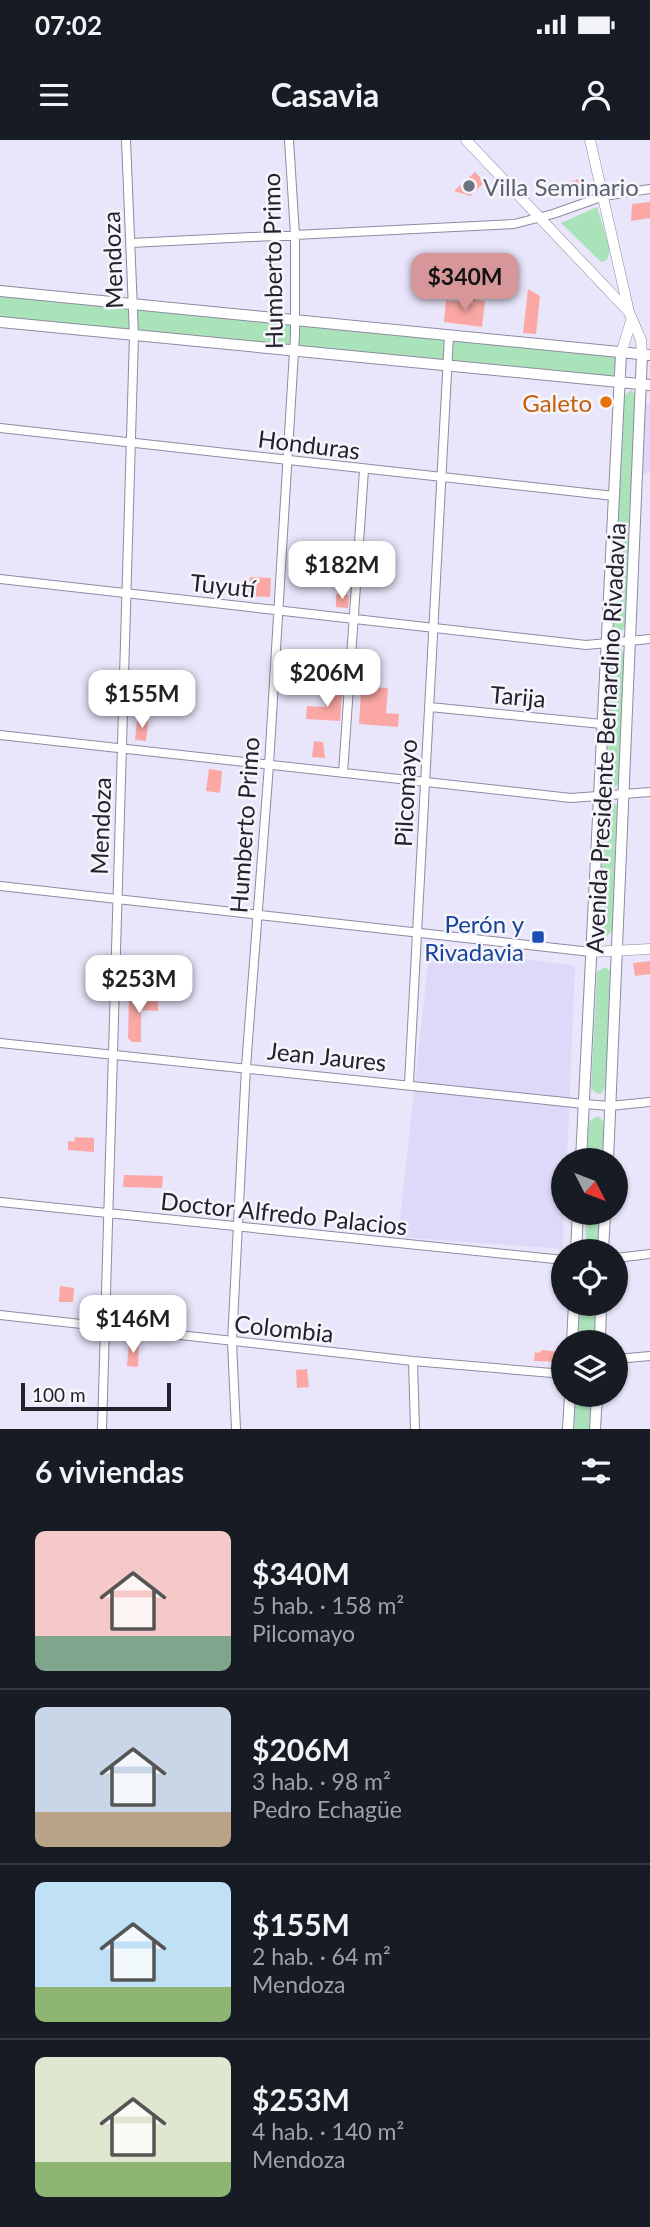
<!DOCTYPE html>
<html lang="es">
<meta charset="utf-8">
<style>
:root{--surface:#171b24;--page:#20242c;--text:#f1f3f6;--muted:#9ea1a6;--line:#363941;--accent:#d7979a}
body{margin:0;font-family:Lato,sans-serif;background:var(--page);color:var(--text);height:100vh;display:flex;flex-direction:column;font-size:26px;white-space:nowrap}
*{box-sizing:border-box;margin:0}
p{font-size:23px;color:var(--muted)}
.icon{flex:none;width:38px;height:38px;fill:none;stroke:currentColor;stroke-width:2;stroke-linecap:round;stroke-linejoin:round}
.map{position:relative;height:1289px;overflow:hidden}
.sheet{display:flex;flex-direction:column;background:var(--surface);flex:1}
.sheet>*{flex:none}
.needle{width:46px;rotate:132deg}
.tools{position:absolute;left:551px;top:1008px;display:grid;gap:14px}
.tools a{display:grid;place-items:center;width:77px;height:77px;border-radius:50%;background:var(--surface);box-shadow:0 2px 5px #0004;font-size:35px}
.scale{position:absolute;left:21px;bottom:18px;width:150px;box-sizing:border-box;padding-left:7px;border:4px solid #23212b;border-top:0;font-size:19px;line-height:24px;white-space:nowrap;color:#23212b;-webkit-text-stroke:5px #f6f5fb;paint-order:stroke}
.price{position:absolute;translate:-50% -60px;padding:0 16px;border-radius:14px;background:#fff;color:#222;font-size:23px;line-height:46px;filter:drop-shadow(0 2px 4px #0008)}
.price::after{content:'';position:absolute;left:50%;top:42px;width:21px;height:16px;margin-left:-10px;background:inherit;clip-path:polygon(0 0,100% 0,50% 100%)}
.price.active{background:var(--accent);color:#111}
ul{padding:0;list-style:none}
li{display:flex;align-items:center;gap:21px;height:175px;padding:0 35px}
li+li{border-top:2px solid var(--line)}
li span{display:grid;place-items:center;flex:none;width:196px;height:140px;border-radius:10px;color:#555}
li>.icon{margin-inline-start:auto}
span .icon{width:84px;height:84px;fill:#fffc;stroke-width:1}
li b{font-size:30px}
h2{display:flex;justify-content:space-between;align-items:center;height:84px;padding:0 35px;font-size:30px}
.status{display:flex;justify-content:space-between;align-items:center;height:49px;padding:0 35px;background:var(--surface);direction:ltr}
.status svg{height:19px;fill:currentColor}
header{display:flex;justify-content:space-between;align-items:center;height:91px;padding:0 35px;background:var(--surface);font-size:32px;font-weight:700}
.map>svg:first-child{display:block}
.built{fill:#ded8f9}
.green{fill:#aae3ba}
.building{fill:#fba8a4}
.lines{fill:none;stroke-linecap:round;stroke-linejoin:round}
.minor-casing{stroke:#8e8aa2;stroke-width:10}
.tertiary-casing{stroke:#8e8aa2;stroke-width:11}
.secondary-casing{stroke:#8e8aa2;stroke-width:12}
.minor{stroke:#fff;stroke-width:8}
.tertiary{stroke:#fff;stroke-width:10}
.secondary{stroke:#fff;stroke-width:10}
.worship-dot{fill:#6b7280;stroke:#f6f5fb;stroke-width:2.5}
.food-dot{fill:#e8710a;stroke:#f6f5fb;stroke-width:2.5}
.transit-dot{fill:#1a4fb4;stroke:#f6f5fb;stroke-width:2.5}
.labels{text-anchor:middle;dominant-baseline:central;stroke-width:5;stroke-linejoin:round;paint-order:stroke}
.worship-label{font-size:24px;fill:#5b616d;stroke:#f6f5fb;text-anchor:start}
.street-label{font-size:24px;fill:#23212b;stroke:#f6f5fb}
.food-label{font-size:24px;fill:#c56008;stroke:#f6f5fb;text-anchor:end}
.transit-label{font-size:24px;fill:#164399;stroke:#f6f5fb;text-anchor:end}
</style>
<div class="status"><b>07:02</b><svg viewBox="0 0 49 12"><path d="M0 12V9h3v3zM5 12V6h3v6zM10 12V3h3v9zM15 12V0h3v12zM26 1h20v11H26zM47 4h2v5h-2z"/></svg></div>
<header><svg class="icon" aria-label="menu" viewBox="0 0 24 24"><path d="M4 6h16M4 12h16M4 18h16"/></svg>Casavia<svg class="icon" aria-label="person" viewBox="0 0 24 24"><circle cx="12" cy="8" r="4"/><path d="M4 21q1-7 8-7t8 7"/></svg></header>
<div class="map">
<svg width="650" height="1289" viewBox="0 0 650 1289">
<rect width="100%" height="100%" fill="#e9e6fb"/>
<!-- built -->
<path class="built" d="M650 263V333L632 334 635 265Z
M430 806 575 826 567 1020H564L563 1109 398 1097Z"/>
<!-- green -->
<path class="green" d="M597 67 610 110 607 120 601 122 561 83Z
M0 151 621 214 619 244 0 182Z
M631 250 636 255 626 486 619 493 613 486 624 256Z
M619 508 624 513 619 641 617 646 611 647 605 642 612 514Z
M611 661 617 666 612 791 605 798 599 791 604 667Z
M605 827 610 831 606 945 602 953 598 954 591 949 597 832Z
M598 976 604 982 603 1020H587L589 981Z
M585 1073H601L599 1102 595 1106 586 1105Z
M580 1164H597L595 1202H578Z
M576 1255H592L591 1289H574Z"/>
<!-- building -->
<path class="building" d="M475 32 485 42 470 56 454 51Z
M582 38 585 47 580 53 568 57 564 44Z
M650 62V78L631 81 632 64Z
M528 149 540 156 536 194 523 193Z
M473 159 485 161 482 187 444 182 446 160 473 163Z
M250 437 271 438 270 457 248 456Z
M336 454 349 455 348 468 336 467Z
M369 547 388 548 386 573 399 574 398 587 359 584 361 553 369 554Z
M326 553 342 554 340 581 306 579 307 566 325 567Z
M137 580 148 581 146 601 135 600Z
M314 601 323 602 325 618 312 617Z
M209 629 222 631 220 653 206 651Z
M650 821V834L635 836 633 823Z
M129 857H158V871L141 870V902H132L128 898Z
M75 997 94 998V1012L68 1010V1001L74 1002Z
M124 1035 163 1036 162 1048 123 1047Z
M60 1146 74 1148 73 1162H59Z
M129 1203 139 1204 138 1227 127 1226Z
M541 1210 563 1212 562 1222 534 1221 535 1212 540 1213Z
M307 1229 309 1247 297 1248 296 1230Z"/>
<g class="lines">
<defs>
<path id="minor" d="M131 103 514 84 553 74 604 56 650 49
M0 288 614 356
M0 439 586 505 650 499
M430 567 602 584
M0 595 571 658 650 652
M343 633 364 330
M0 746 591 812
M0 903 584 964 610 966 650 962
M409 943 449 196
M0 1062 564 1120
M616 1118 650 1114
M0 1175 413 1221 564 1234
M616 1219 650 1216
M413 1221 415 1289
M102 1289 134 195 126 0
M236 1289 232 1202 246 927 269 625 295 195V95L289 0"/>
<path id="tertiary" d="M466 0 629 172
M590 0 629 172 641 200 642 215
M621 214 631 181
M591 812 650 809"/>
<path id="secondary" d="M0 151 650 215
M0 182 650 245
M581 1020 621 214
M608 1020 642 215
M576 1111 578 1073
M603 1111 605 1073
M572 1202 574 1164
M600 1202 601 1164
M568 1289 570 1255
M595 1289 597 1255"/>
</defs>
<!-- minor casing -->
<use href="#minor" class="minor-casing"/>
<!-- tertiary casing -->
<use href="#tertiary" class="tertiary-casing"/>
<!-- secondary casing -->
<use href="#secondary" class="secondary-casing"/>
<!-- minor -->
<use href="#minor" class="minor"/>
<!-- tertiary -->
<use href="#tertiary" class="tertiary"/>
<!-- secondary -->
<use href="#secondary" class="secondary"/>
</g>
<!-- markers -->
<circle class="worship-dot" cx="469" cy="46" r="7"/>
<circle class="food-dot" cx="606" cy="262" r="7"/>
<rect class="transit-dot" x="531" y="790" width="14" height="14" rx="3.5"/>
<g class="labels">
<!-- worship labels -->
<g class="worship-label">
<text x="483" y="46">Villa Seminario</text>
</g>
<!-- street labels -->
<g class="street-label">
<text transform="translate(112 120) rotate(-92)">Mendoza</text>
<text transform="translate(272 121) rotate(-91)">Humberto Primo</text>
<text transform="translate(309 304) rotate(7)">Honduras</text>
<text transform="translate(223 445) rotate(6)">Tuyutí</text>
<text transform="translate(518 556) rotate(5)">Tarija</text>
<text transform="translate(605 598) rotate(-87)">Avenida Presidente Bernardino Rivadavia</text>
<text transform="translate(405 653) rotate(-87)">Pilcomayo</text>
<text transform="translate(244 685) rotate(-86)">Humberto Primo</text>
<text transform="translate(100 686) rotate(-88)">Mendoza</text>
<text transform="translate(327 916) rotate(6)">Jean Jaures</text>
<text transform="translate(284 1073) rotate(6)">Doctor Alfredo Palacios</text>
<text transform="translate(284 1188) rotate(6)">Colombia</text>
</g>
<!-- food labels -->
<g class="food-label">
<text x="592" y="262">Galeto</text>
</g>
<!-- transit labels -->
<g class="transit-label">
<text x="524" y="783">Perón y<tspan x="524" dy="28">Rivadavia</tspan></text>
</g>
</g>
</svg>
<div class="tools">
<a><svg class="needle" viewBox="-14 -14 28 28"><path d="M0-13l5 13h-10z" fill="#e53935"/><path d="M0 13l5-13h-10z" fill="#9ea1a6"/></svg></a>
<a><svg class="icon" aria-label="locate" viewBox="0 0 24 24"><circle cx="12" cy="12" r="6"/><path d="M12 2v4M12 18v4M2 12h4M18 12h4"/></svg></a>
<a><svg class="icon" aria-label="layers" viewBox="0 0 24 24"><path d="M12 4l9 5-9 5-9-5zM3 14l9 5 9-5"/></svg></a>
</div>
<div class="scale">100 m</div>
<b class="price active" style="left:465px;top:173px">$340M</b>
<b class="price" style="left:342px;top:461px">$182M</b>
<b class="price" style="left:327px;top:569px">$206M</b>
<b class="price" style="left:142px;top:590px">$155M</b>
<b class="price" style="left:139px;top:875px">$253M</b>
<b class="price" style="left:133px;top:1215px">$146M</b>
</div>
<section class="sheet">
<h2>6 viviendas<svg class="icon" aria-label="filters" viewBox="0 0 24 24"><path d="M4 7h16M4 17h16"/><circle cx="9" cy="7" r="2"/><circle cx="15" cy="17" r="2"/></svg></h2>
<ul>
<li><span style="background:linear-gradient(#f6c9c9 75%,#7fa58c 0)"><svg class="icon" aria-label="home" viewBox="0 0 24 24"><path d="M3 11l9-7 9 7M6 9v11h12V9"/></svg></span><div><b>$340M</b><p>5 hab. · 158 m²</p><p>Pilcomayo</p></div></li>
<li><span style="background:linear-gradient(#c9d6e8 75%,#b9a48a 0)"><svg class="icon" aria-label="home" viewBox="0 0 24 24"><path d="M3 11l9-7 9 7M6 9v11h12V9"/></svg></span><div><b>$206M</b><p>3 hab. · 98 m²</p><p>Pedro Echagüe</p></div></li>
<li><span style="background:linear-gradient(#bfe0f5 75%,#8fb573 0)"><svg class="icon" aria-label="home" viewBox="0 0 24 24"><path d="M3 11l9-7 9 7M6 9v11h12V9"/></svg></span><div><b>$155M</b><p>2 hab. · 64 m²</p><p>Mendoza</p></div></li>
<li><span style="background:linear-gradient(#dfe7d0 75%,#8fb573 0)"><svg class="icon" aria-label="home" viewBox="0 0 24 24"><path d="M3 11l9-7 9 7M6 9v11h12V9"/></svg></span><div><b>$253M</b><p>4 hab. · 140 m²</p><p>Mendoza</p></div></li>
</ul>
</section>
